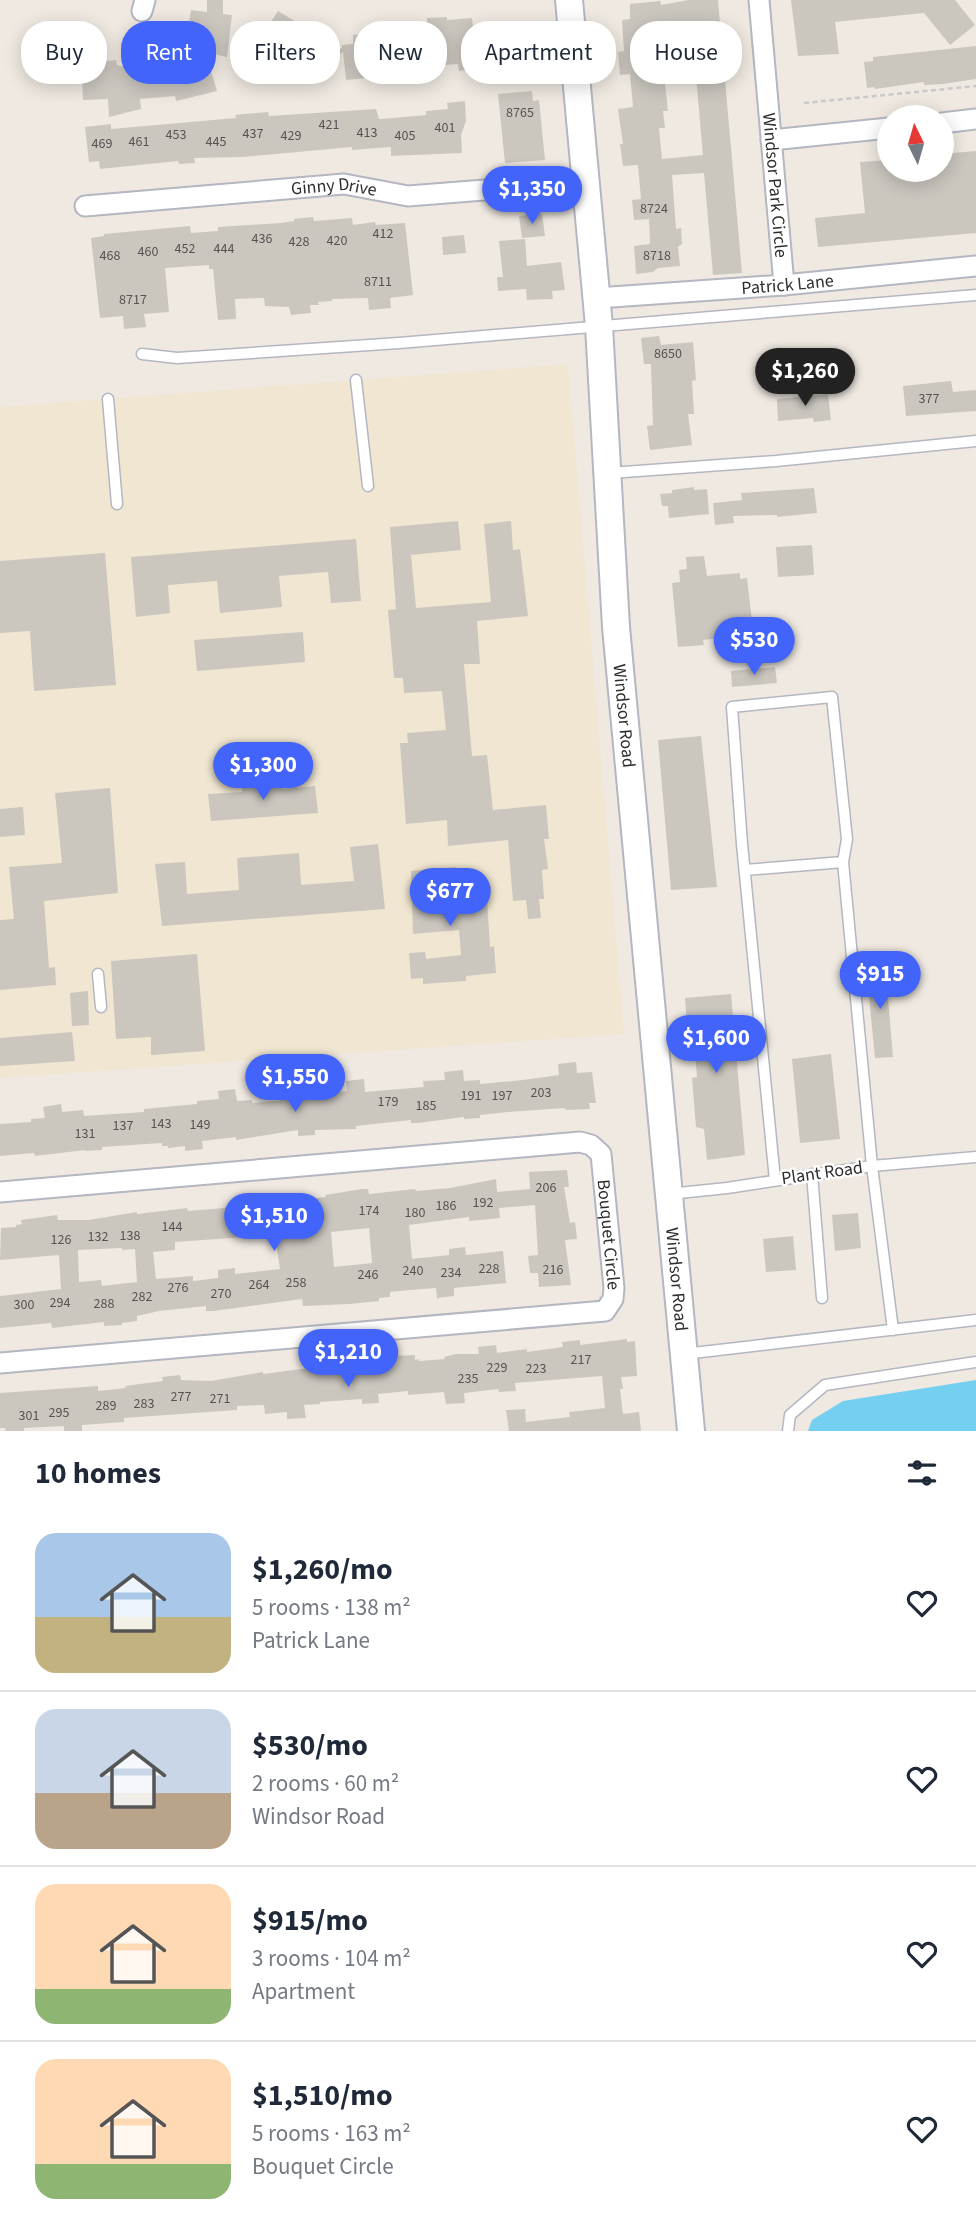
<!DOCTYPE html>
<meta charset="utf-8">
<style>
:root{--surface:#fff;--page:#f6f6f7;--text:#1f2937;--muted:#747a83;--line:#e0e1e3;--accent:#4264fb}
body{margin:0;font-family:"Source Sans 3",sans-serif;background:var(--page);color:var(--text);height:100vh;display:flex;flex-direction:column;font-size:26px;white-space:nowrap}
*{box-sizing:border-box;margin:0}
p{font-size:23px;color:var(--muted)}
.icon{flex:none;width:38px;height:38px;fill:none;stroke:currentColor;stroke-width:2;stroke-linecap:round;stroke-linejoin:round}
.map{position:relative;height:1431px;overflow:hidden}
.drawer{display:flex;flex-direction:column;background:var(--surface);flex:1}
.drawer>*{flex:none}
.hud{position:absolute;left:21px;top:21px;width:934px;height:63px;display:flex;gap:14px}
.needle{width:46px;rotate:355deg}
.buttons{position:absolute;left:877px;top:105px;display:grid;gap:14px}
.buttons a{display:grid;place-items:center;width:77px;height:77px;border-radius:50%;background:var(--surface);box-shadow:0 4px 18px #0003;font-size:35px}
.price{position:absolute;translate:-50% -60px;padding:0 16px;border-radius:24px;background:var(--accent);color:#fff;font-size:23px;line-height:46px;filter:drop-shadow(0 2px 4px #0008)}
.price::after{content:'';position:absolute;left:50%;top:42px;width:21px;height:16px;margin-left:-10px;background:inherit;clip-path:polygon(0 0,100% 0,50% 100%)}
.price.on{background:#222;color:#fff}
ul{padding:0;list-style:none}
li{display:flex;align-items:center;gap:21px;height:175px;padding:0 35px}
li+li{border-top:2px solid var(--line)}
li span{display:grid;place-items:center;flex:none;width:196px;height:140px;border-radius:21px;color:#555}
li>.icon{margin-inline-start:auto}
span .icon{width:84px;height:84px;fill:#fffc;stroke-width:1}
li b{font-size:30px}
h2{display:flex;justify-content:space-between;align-items:center;height:84px;padding:0 35px;font-size:30px}
.chip{padding:0 24px;border-radius:28px;background:var(--surface);box-shadow:0 4px 18px #0003;font-size:24px;line-height:63px}
.chip.on{background:var(--accent);color:#fff}
.map>svg:first-child{display:block}
.education{fill:#f0e6d1}
.water{fill:#75cff0}
.building{fill:#cbc7bf;fill-rule:evenodd}
.lines{fill:none;stroke-linecap:round;stroke-linejoin:round}
.service-casing{stroke:#b4b7c1;stroke-width:13}
.minor-casing{stroke:#b4b7c1;stroke-width:23}
.secondary-casing{stroke:#b4b7c1;stroke-width:30}
.path{stroke:#c9c9c9;stroke-width:2.5;stroke-dasharray:5 3.5;stroke-linecap:butt}
.service{stroke:#fff;stroke-width:10}
.minor{stroke:#fff;stroke-width:19}
.secondary{stroke:#fff;stroke-width:26}
.labels{text-anchor:middle;dominant-baseline:central;stroke-width:5;stroke-linejoin:round;paint-order:stroke}
.number-label{font-size:14px;fill:#555452}
.street-label{font-size:18px;fill:#2e2e2e;stroke:#fff}
</style>
<div class="map">
<svg width="976" height="1431" viewBox="0 0 976 1431">
<rect width="100%" height="100%" fill="#efe9e1"/>
<!-- education -->
<path class="education" d="M568 364 624 1034 0 1078V407Z"/>
<!-- water -->
<path class="water" d="M976 1380V1431H808L812 1420 843 1401Z"/>
<!-- building -->
<path class="building" d="M207 0H223V14L232 15 227 57 205 52 217 91 176 101 175 96 140 99 141 109 109 117 108 99 83 100 81 55 100 53V62L116 60 117 65 139 71 167 68 165 62 202 52 199 51 200 30 188 29 191 10 207 12Z
M689 0H718L742 273 713 275 704 173 672 175 676 229 681 228 682 244 678 247 680 266 658 268 653 272 636 274 634 246 650 244 649 219 634 220 632 200 641 199 638 165 623 166 620 144H623L618 109 633 107 630 74 620 75 618 52 624 51 622 20 630 19V4L660 1 661 5ZM692 32 703 155 662 159 659 128H665L663 111H668L665 84H669L663 35Z
M791 0H955L975 25 950 45 924 13 835 22 839 54 798 56Z
M278 11 342 49V45L353 44V35L377 32V26L395 24 396 30 427 28V18L447 17V20L472 18 473 27 486 26 487 33 526 30 528 59 485 63 486 68 459 71 458 64 402 68V65L376 68V74L366 75V78L346 80 343 51 321 82 285 63 289 56 262 36Z
M976 46V79L943 84 924 85V82L875 89 874 87 867 88 864 62 873 61V57Z
M532 91 533 101 539 100 545 160 505 163 498 94Z
M465 101 466 121 461 135 462 153 391 156V147L352 150V147L242 157 194 158 195 163 179 164 178 161 100 169 99 161 89 162 85 127 111 124V129L236 118 235 115 268 112 269 116 376 109 379 119H382L426 115V111L448 109 447 103Z
M976 151V233L818 247 815 218 865 213 860 162 889 160V170H942V154Z
M542 214 545 236 522 238 519 216Z
M313 217 314 221 352 218 353 225 375 222 376 225 405 223 413 295 390 298 391 308 369 310 368 298 332 299V301L318 302 319 305H310L311 313 291 315 289 307 265 306 264 298 235 299 236 319 218 320 213 269H209V265L165 268 169 312 144 314 146 327 124 329 123 316 100 318 91 238 104 236V234L190 226 191 233 218 231V227L281 223 294 221V219Z
M464 235 466 253 443 255 442 237Z
M525 239 527 266 561 262 565 290 552 291 553 299 527 300 526 289 498 291 497 277H503L499 241Z
M659 336 661 345 693 342 696 380 692 381 694 414H688L692 445 650 450 647 426 653 425 651 364H644L641 338Z
M951 381 953 392 976 390V411L906 416 903 386Z
M828 394 831 420 814 422 813 418 778 421 777 399Z
M694 487V490L707 489 709 514 669 518 668 506H662L660 494 672 493V490Z
M814 488 817 513 777 517V515L733 516 734 523 715 525 713 503 742 500 741 493Z
M458 521 461 550 411 555 416 608 491 602 484 524 511 521 513 550 520 549 528 616 477 621 480 664H464L472 756 487 755 493 810 546 805 549 839H544L548 869 542 870 544 899H539L541 918 528 919 526 900 513 901 508 840 448 846 447 820 406 824 400 743H408L407 733 446 730 442 691 404 693 403 678H394L388 610 396 609 390 527Z
M356 539 361 601 331 603 328 572 279 576 282 607 220 613 217 581 168 585 170 613 136 617 131 557Z
M812 545 814 575 778 577 776 547Z
M105 553 116 685 34 691 30 631 0 633V561Z
M704 556 707 576 740 573V579L747 578 754 639 730 642V637L703 640 704 645 678 647 672 583 680 582 679 570 687 569 686 557Z
M303 632 305 662 197 671 194 640Z
M775 667 777 683 732 687 731 671Z
M701 736 717 887 671 890 658 740Z
M281 780 283 789 315 786 318 813 211 821 208 794 242 792V784Z
M110 788 118 893 44 901 49 968 55 967 56 985 0 990V920L14 919 9 867 62 863 55 793Z
M23 807 25 835 0 837V809Z
M378 844 385 909 162 926 155 864 185 862 187 894 239 890 237 858 299 853 301 885 354 881 350 847Z
M456 867 459 901 487 899 490 947 494 946 496 973 466 976V981L423 984V978L411 979 409 953 425 952 426 959 461 955 459 930 413 934 411 871Z
M197 954 205 1051 151 1055V1037L116 1039 111 961Z
M885 964 893 1057 875 1058 866 965Z
M88 991 89 1025 72 1026 70 993Z
M731 994 745 1155 707 1160 704 1129 696 1127 692 1078 697 1077 695 1052 689 1053 685 998Z
M72 1032 75 1061 0 1066V1038Z
M831 1054 840 1139 800 1143 792 1059Z
M576 1062 577 1073 592 1072 596 1103H589L590 1109 566 1110 565 1108 508 1112 480 1115V1118L464 1119V1117L418 1123H411V1120L356 1126V1129L315 1130V1135L298 1136V1130L236 1140V1137L202 1141 203 1149 185 1151V1146L168 1148V1146H162V1143L102 1147V1150L85 1151V1150L35 1156 34 1153 0 1156V1124L31 1122V1119L45 1118 43 1107 61 1104 62 1112 83 1110 84 1116 144 1112V1109L197 1104V1101L219 1099 218 1091 235 1089 237 1101 252 1100V1103L333 1096V1093L347 1091 346 1081 364 1079 365 1092 424 1087 423 1081 445 1080 444 1072 463 1070 464 1081 480 1080V1084L523 1080 559 1075 558 1064Z
M567 1170 569 1187H564L570 1223 575 1222 577 1239 565 1240 571 1285 539 1287 538 1273H530L528 1256 538 1255 535 1205 499 1208 500 1218 469 1221V1217L409 1225 412 1259 449 1255V1249L465 1247 466 1255 503 1251 506 1283 454 1288V1296L437 1298 436 1288 410 1290 390 1292V1297L379 1298V1301L350 1304 303 1306 302 1299 213 1311H206V1306L159 1311 137 1316V1321L122 1323V1325L104 1326V1322L52 1328 51 1323 0 1328V1296L61 1289 59 1255 0 1260 1 1228 16 1227V1225L22 1224 21 1220 57 1215 58 1220H89L137 1212V1214L187 1208 188 1211 235 1207 250 1205 249 1198 298 1197V1200L326 1197 325 1195 362 1189H368L369 1194 415 1189 416 1191 450 1188 496 1179 497 1192 530 1189 529 1172ZM369 1228 372 1263 334 1267 331 1232ZM275 1235 280 1269 235 1274V1268L218 1270V1278L193 1281V1276L156 1279 153 1252 175 1250V1242ZM122 1248V1250L135 1249 137 1282 102 1286 101 1280 79 1282 78 1250Z
M858 1213 861 1248 835 1251 832 1215Z
M793 1236 796 1270 766 1272 763 1239Z
M627 1339V1342L635 1341 637 1376 621 1377 623 1389H620L623 1414 639 1412 641 1431H509L506 1410 525 1409 526 1422 570 1417 569 1412 605 1408 602 1376 515 1383 516 1391 499 1392 498 1389 464 1393 465 1403 446 1404 444 1392 408 1395V1391L378 1394 379 1403 362 1404V1399L320 1402V1404L304 1405 306 1418 287 1419V1412L265 1414 264 1405 237 1406V1410L124 1418V1422L82 1425V1431H64V1426L24 1428V1431H6L5 1428H0V1393L98 1386V1391L126 1388 125 1386 163 1381 162 1377 180 1375 181 1380 211 1381 263 1372V1374L309 1368 316 1370 359 1367 375 1363 374 1357 415 1355V1360L419 1359V1361L445 1359 444 1357 456 1354H479L478 1347 496 1345 497 1353 527 1349V1352L563 1347 562 1342 580 1340V1345Z"/>
<g class="lines">
<defs>
<path id="service" d="M142 354 177 358 399 343 976 295
M356 380 368 486
M108 399 117 504
M610 473 776 461 976 441
M745 870 843 862
M98 974 101 1007
M812 1174 822 1298
M775 1180 742 844 732 707 832 697 847 839 843 862 872 1166 893 1330
M669 1194 727 1188 872 1166 976 1157
M684 1354 976 1320
M788 1431 790 1415 825 1385 976 1362"/>
<g id="minor">
<path id="s1" d="M759 0 784 285"/>
<path d="M142 11 145 0"/>
<path d="M942 123 976 119"/>
<path d="M771 140 889 128"/>
<path id="s2" d="M85 206 344 184 408 196 585 182"/>
<path id="s3" d="M597 298 784 285 976 266"/>
<path id="s4" d="M0 1192 580 1142 591 1145 601 1154 614 1288 613 1299 605 1311 0 1363"/>
</g>
<g id="secondary">
<path id="s5" d="M569 0 599 326 616 627 691 1431"/>
</g>
</defs>
<!-- service casing -->
<use href="#service" class="service-casing"/>
<!-- minor casing -->
<use href="#minor" class="minor-casing"/>
<!-- secondary casing -->
<use href="#secondary" class="secondary-casing"/>
<!-- path -->
<path class="path" d="M804 103 976 86"/>
<!-- service -->
<use href="#service" class="service"/>
<!-- minor -->
<use href="#minor" class="minor"/>
<!-- secondary -->
<use href="#secondary" class="secondary"/>
</g>
<g class="labels">
<!-- number labels -->
<g class="number-label">
<text x="520" y="113">8765</text>
<text x="329" y="125">421</text>
<text x="445" y="128">401</text>
<text x="367" y="133">413</text>
<text x="253" y="134">437</text>
<text x="176" y="135">453</text>
<text x="291" y="136">429</text>
<text x="405" y="136">405</text>
<text x="139" y="142">461</text>
<text x="216" y="142">445</text>
<text x="102" y="144">469</text>
<text x="654" y="209">8724</text>
<text x="383" y="234">412</text>
<text x="262" y="239">436</text>
<text x="337" y="241">420</text>
<text x="299" y="242">428</text>
<text x="185" y="249">452</text>
<text x="224" y="249">444</text>
<text x="148" y="252">460</text>
<text x="110" y="256">468</text>
<text x="657" y="256">8718</text>
<text x="378" y="282">8711</text>
<text x="133" y="300">8717</text>
<text x="668" y="354">8650</text>
<text x="929" y="399">377</text>
<text x="541" y="1093">203</text>
<text x="471" y="1096">191</text>
<text x="502" y="1096">197</text>
<text x="388" y="1102">179</text>
<text x="426" y="1106">185</text>
<text x="161" y="1124">143</text>
<text x="200" y="1125">149</text>
<text x="123" y="1126">137</text>
<text x="85" y="1134">131</text>
<text x="546" y="1188">206</text>
<text x="483" y="1203">192</text>
<text x="446" y="1206">186</text>
<text x="369" y="1211">174</text>
<text x="415" y="1213">180</text>
<text x="172" y="1227">144</text>
<text x="130" y="1236">138</text>
<text x="98" y="1237">132</text>
<text x="61" y="1240">126</text>
<text x="489" y="1269">228</text>
<text x="553" y="1270">216</text>
<text x="413" y="1271">240</text>
<text x="451" y="1273">234</text>
<text x="368" y="1275">246</text>
<text x="296" y="1283">258</text>
<text x="259" y="1285">264</text>
<text x="178" y="1288">276</text>
<text x="221" y="1294">270</text>
<text x="142" y="1297">282</text>
<text x="60" y="1303">294</text>
<text x="104" y="1304">288</text>
<text x="24" y="1305">300</text>
<text x="581" y="1360">217</text>
<text x="497" y="1368">229</text>
<text x="536" y="1369">223</text>
<text x="468" y="1379">235</text>
<text x="181" y="1397">277</text>
<text x="220" y="1399">271</text>
<text x="144" y="1404">283</text>
<text x="106" y="1406">289</text>
<text x="59" y="1413">295</text>
<text x="29" y="1416">301</text>
</g>
<!-- street labels -->
<g class="street-label">
<text stroke="none"><textPath href="#s1" startOffset="186">Windsor Park Circle</textPath></text>
<text stroke="none"><textPath href="#s2" startOffset="250">Ginny Drive</textPath></text>
<text stroke="none"><textPath href="#s3" startOffset="191">Patrick Lane</textPath></text>
<text stroke="none"><textPath href="#s5" startOffset="718">Windsor Road</textPath></text>
<text transform="translate(822 1173) rotate(-8)">Plant Road</text>
<text stroke="none"><textPath href="#s4" startOffset="688">Bouquet Circle</textPath></text>
<text stroke="none"><textPath href="#s5" startOffset="1284">Windsor Road</textPath></text>
</g>
</g>
</svg>
<div class="buttons">
<a><svg class="needle" viewBox="-14 -14 28 28"><path d="M0-13l5 13h-10z" fill="#e53935"/><path d="M0 13l5-13h-10z" fill="#747a83"/></svg></a>
</div>
<b class="price" style="left:532px;top:226px">$1,350</b>
<b class="price on" style="left:805px;top:408px">$1,260</b>
<b class="price" style="left:754px;top:677px">$530</b>
<b class="price" style="left:263px;top:802px">$1,300</b>
<b class="price" style="left:450px;top:928px">$677</b>
<b class="price" style="left:880px;top:1011px">$915</b>
<b class="price" style="left:716px;top:1075px">$1,600</b>
<b class="price" style="left:295px;top:1114px">$1,550</b>
<b class="price" style="left:274px;top:1253px">$1,510</b>
<b class="price" style="left:348px;top:1389px">$1,210</b>
<div class="hud">
<a class="chip">Buy</a>
<a class="chip on">Rent</a>
<a class="chip">Filters</a>
<a class="chip">New</a>
<a class="chip">Apartment</a>
<a class="chip">House</a>
</div>
</div>
<section class="drawer">
<h2>10 homes<svg class="icon" aria-label="filters" viewBox="0 0 24 24"><path d="M4 7h16M4 17h16"/><circle cx="9" cy="7" r="2"/><circle cx="15" cy="17" r="2"/></svg></h2>
<ul>
<li><span style="background:linear-gradient(#a9c7e8 60%,#c2b280 0)"><svg class="icon" aria-label="home" viewBox="0 0 24 24"><path d="M3 11l9-7 9 7M6 9v11h12V9"/></svg></span><div><b>$1,260/mo</b><p>5 rooms · 138 m²</p><p>Patrick Lane</p></div><svg class="icon" aria-label="heart" viewBox="0 0 24 24"><path d="M12 20l-8-8c-3-5 5-10 8-4 3-6 11-1 8 4z"/></svg></li>
<li><span style="background:linear-gradient(#c9d6e8 60%,#b9a48a 0)"><svg class="icon" aria-label="home" viewBox="0 0 24 24"><path d="M3 11l9-7 9 7M6 9v11h12V9"/></svg></span><div><b>$530/mo</b><p>2 rooms · 60 m²</p><p>Windsor Road</p></div><svg class="icon" aria-label="heart" viewBox="0 0 24 24"><path d="M12 20l-8-8c-3-5 5-10 8-4 3-6 11-1 8 4z"/></svg></li>
<li><span style="background:linear-gradient(#ffd9b3 75%,#8fb573 0)"><svg class="icon" aria-label="home" viewBox="0 0 24 24"><path d="M3 11l9-7 9 7M6 9v11h12V9"/></svg></span><div><b>$915/mo</b><p>3 rooms · 104 m²</p><p>Apartment</p></div><svg class="icon" aria-label="heart" viewBox="0 0 24 24"><path d="M12 20l-8-8c-3-5 5-10 8-4 3-6 11-1 8 4z"/></svg></li>
<li><span style="background:linear-gradient(#ffd9b3 75%,#8fb573 0)"><svg class="icon" aria-label="home" viewBox="0 0 24 24"><path d="M3 11l9-7 9 7M6 9v11h12V9"/></svg></span><div><b>$1,510/mo</b><p>5 rooms · 163 m²</p><p>Bouquet Circle</p></div><svg class="icon" aria-label="heart" viewBox="0 0 24 24"><path d="M12 20l-8-8c-3-5 5-10 8-4 3-6 11-1 8 4z"/></svg></li>
</ul>
</section>
